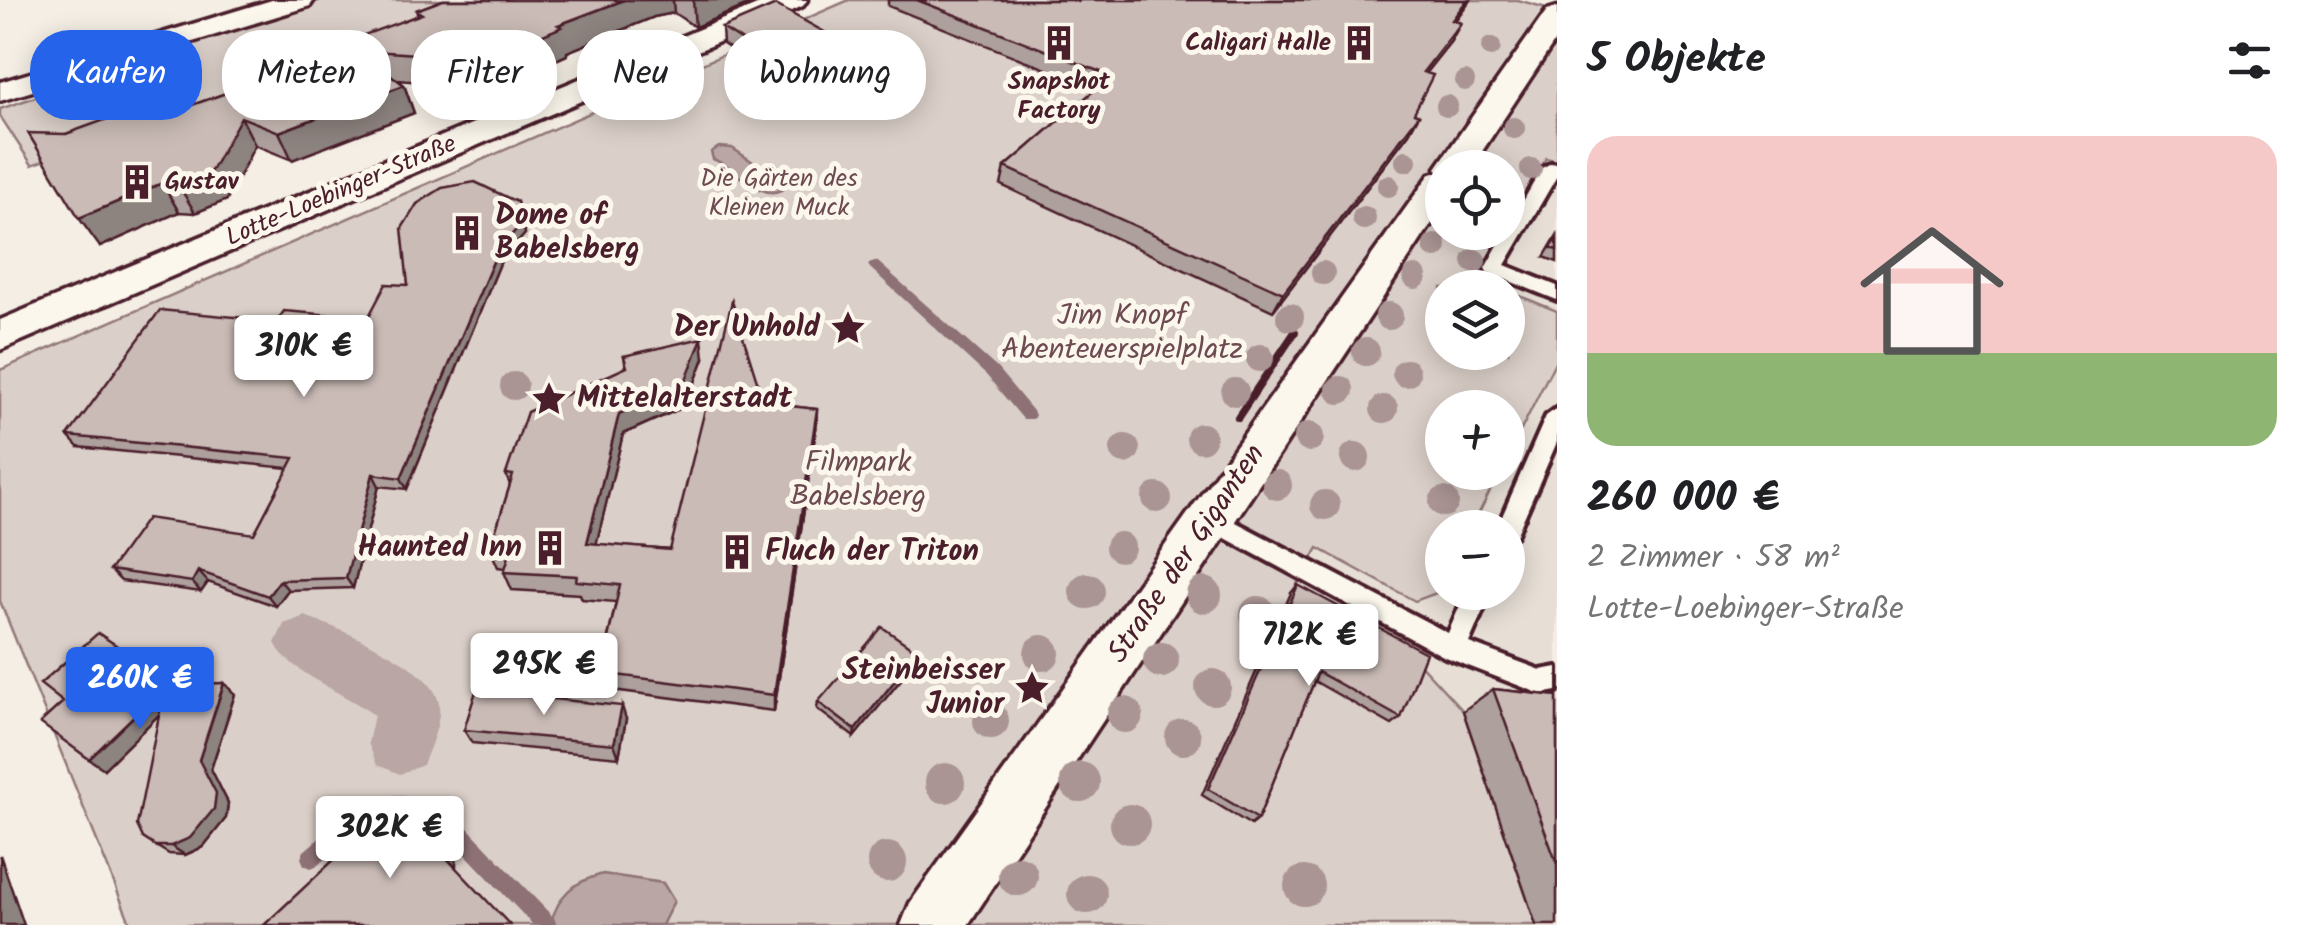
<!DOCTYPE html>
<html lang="de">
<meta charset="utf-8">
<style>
:root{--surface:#fff;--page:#f6f6f6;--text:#202124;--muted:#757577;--accent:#2563eb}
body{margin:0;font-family:Kalam,sans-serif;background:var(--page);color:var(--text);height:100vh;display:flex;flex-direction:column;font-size:38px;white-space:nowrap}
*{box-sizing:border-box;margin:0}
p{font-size:32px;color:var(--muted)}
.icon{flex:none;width:55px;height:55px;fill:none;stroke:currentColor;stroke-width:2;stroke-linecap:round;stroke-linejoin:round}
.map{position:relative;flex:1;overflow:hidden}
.side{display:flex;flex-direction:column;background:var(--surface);width:750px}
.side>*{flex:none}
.top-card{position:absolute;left:30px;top:30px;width:950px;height:90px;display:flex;gap:20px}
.buttons{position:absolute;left:1425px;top:150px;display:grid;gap:20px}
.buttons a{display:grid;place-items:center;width:100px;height:100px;border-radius:50%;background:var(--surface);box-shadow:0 5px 25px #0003;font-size:50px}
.price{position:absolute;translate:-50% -85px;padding:0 22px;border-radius:10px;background:#fff;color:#222;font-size:32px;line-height:65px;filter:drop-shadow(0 2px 5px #0008)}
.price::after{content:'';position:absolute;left:50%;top:60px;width:30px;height:22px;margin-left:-15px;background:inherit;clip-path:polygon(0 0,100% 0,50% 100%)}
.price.current{background:var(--accent);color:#fff}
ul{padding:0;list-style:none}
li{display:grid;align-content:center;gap:20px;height:530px;padding:0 30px}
li span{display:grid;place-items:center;height:310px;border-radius:30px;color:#555}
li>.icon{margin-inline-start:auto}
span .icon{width:180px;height:180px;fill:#fffc;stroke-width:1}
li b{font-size:42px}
h2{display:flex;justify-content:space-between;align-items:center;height:120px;padding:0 30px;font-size:42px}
.pill{padding:0 35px;border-radius:40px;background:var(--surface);box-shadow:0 5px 25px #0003;font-size:35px;line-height:90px}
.pill.current{background:var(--accent);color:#fff}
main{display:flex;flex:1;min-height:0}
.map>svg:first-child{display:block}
.built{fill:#e7dfd6;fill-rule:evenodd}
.green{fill:#dbd0c9;stroke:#92787a;stroke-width:2.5}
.water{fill:#baa7a5;stroke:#8d7174;stroke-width:2.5}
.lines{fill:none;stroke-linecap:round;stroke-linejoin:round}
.stream{fill:#8d7174;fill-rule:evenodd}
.canal{fill:#baa7a5;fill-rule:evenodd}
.lane-casing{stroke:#4a1f2b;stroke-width:8}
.street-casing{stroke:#4a1f2b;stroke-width:7}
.lane{fill:#fbf7ec;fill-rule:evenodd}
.street{fill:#fbf7ec;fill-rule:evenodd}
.rail{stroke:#4a1f2b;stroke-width:8}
.tree{fill:#aa9494}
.wall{fill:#aea19d;stroke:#4a1f2b;stroke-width:2.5}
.shaded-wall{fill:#8d837f;stroke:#4a1f2b;stroke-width:2.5}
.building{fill:#cabbb6;stroke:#4a1f2b;stroke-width:2.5}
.labels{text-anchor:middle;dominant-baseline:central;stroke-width:10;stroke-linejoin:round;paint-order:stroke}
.far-poi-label{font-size:25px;font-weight:bold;fill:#4a1f2b;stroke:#fbf7ec;text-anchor:end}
.far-park-label{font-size:25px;fill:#6e4b52;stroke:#fbf7ec}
.far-street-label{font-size:25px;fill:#4a1f2b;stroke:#fbf7ec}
.poi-label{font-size:30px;font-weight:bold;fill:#4a1f2b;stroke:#fbf7ec;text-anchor:start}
.park-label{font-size:30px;fill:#6e4b52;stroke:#fbf7ec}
.street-label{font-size:30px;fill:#4a1f2b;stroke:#fbf7ec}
</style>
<main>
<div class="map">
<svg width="1557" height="925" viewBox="0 0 1557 925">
<rect width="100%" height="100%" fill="#f4eee4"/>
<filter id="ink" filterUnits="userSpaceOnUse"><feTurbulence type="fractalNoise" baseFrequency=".01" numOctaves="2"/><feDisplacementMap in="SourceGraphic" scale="20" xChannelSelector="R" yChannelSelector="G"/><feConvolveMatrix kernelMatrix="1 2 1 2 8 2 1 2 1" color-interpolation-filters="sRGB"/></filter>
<g filter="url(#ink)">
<!-- built -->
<path class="built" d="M1557 140V925H1536L1463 711 1291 593 1442 352H1508V288L1472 287ZM1442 408H1508V472H1442ZM1442 528H1508V592H1442Z"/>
<!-- green -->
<path class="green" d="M321 0H491L32 165 0 116V109Z
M849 0H1518L1557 11V161L1546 158 1508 226V168H1442V232L1504 233 1477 279 1498 287 1442 288V352H1508V291L1557 311V358L1508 456V408H1442V472L1499 473 1472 527 1442 528 1439 592 1415 601 1318 548 1292 593 1417 661 1463 711 1536 925H131L0 601V370Z"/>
<!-- water -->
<path class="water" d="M719 147 732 148 780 180 783 189C760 203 735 167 713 159L711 152Z
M603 874 663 883 674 901 662 925H550C559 894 572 882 603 874Z"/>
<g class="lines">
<!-- stream -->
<path class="stream" d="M874 261 878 262 997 368 1033 411 1035 415 1033 419H1023L987 376 870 268 868 265Z
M395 795 444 803 554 918 557 925H533L432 819 395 815 367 824 318 865 311 868 304 865 301 858 304 851 354 809Z"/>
<!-- canal -->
<path class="canal" d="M305 616C337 628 436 666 439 704 441 724 430 747 423 765L400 774 377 765 368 743 374 715C345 693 288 672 275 643L284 624Z"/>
<defs>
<path id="lane" d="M1551 163 1557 164V176L1505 265 1557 286V300L1487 272 1485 268 1542 168Z
M1557 408V442L1516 536 1508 539V528H1497L1546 416Z
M1211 509 1448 633 1466 592H1491L1469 643 1541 670 1557 667V691L1541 694 1445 657 1203 526 1199 519 1203 512Z"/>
<path id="street" d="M272 0H314L310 6 0 101V82Z
M769 0H807L803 6 0 350V320Z
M1557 7V38L1471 168H1442V208L968 925H901L910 903 1430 174 1439 172 1436 168 1547 10Z"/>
</defs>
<!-- lane casing -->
<use href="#lane" class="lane-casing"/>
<!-- street casing -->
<use href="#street" class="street-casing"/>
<!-- lane -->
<use href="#lane" class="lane"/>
<!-- street -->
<use href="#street" class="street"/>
<!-- rail -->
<path class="rail" d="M1238 417 1295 332"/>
</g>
<!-- trees -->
<g class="tree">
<circle cx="1491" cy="47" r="10"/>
<circle cx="1465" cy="81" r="10"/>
<circle cx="1447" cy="106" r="11"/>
<circle cx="1514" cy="128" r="11"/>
<circle cx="1406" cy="161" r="11"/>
<circle cx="1531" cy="169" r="11"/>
<circle cx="1388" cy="186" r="11"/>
<circle cx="1364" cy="218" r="12"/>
<circle cx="1435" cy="246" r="12"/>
<circle cx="1474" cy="261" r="12"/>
<circle cx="1323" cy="273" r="12"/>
<circle cx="1415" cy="277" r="12"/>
<circle cx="1389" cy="316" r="14"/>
<circle cx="1290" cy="317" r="14"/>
<circle cx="1366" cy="352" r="14"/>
<circle cx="1260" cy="358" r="14"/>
<circle cx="1406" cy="373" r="14"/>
<circle cx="514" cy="386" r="14"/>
<circle cx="1340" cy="390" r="14"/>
<circle cx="1235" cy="392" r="14"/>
<circle cx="1384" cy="409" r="14"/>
<circle cx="1309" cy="437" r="15"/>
<circle cx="1201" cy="438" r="15"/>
<circle cx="1125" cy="449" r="15"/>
<circle cx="1355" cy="457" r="15"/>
<circle cx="1277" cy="485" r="15"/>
<circle cx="1157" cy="498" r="15"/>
<circle cx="1444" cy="502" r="15"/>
<circle cx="1325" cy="505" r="15"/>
<circle cx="1120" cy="547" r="15"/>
<circle cx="1087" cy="591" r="18"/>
<circle cx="1204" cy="595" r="18"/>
<circle cx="1258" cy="614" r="18"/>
<circle cx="1042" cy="653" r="18"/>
<circle cx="1161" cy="660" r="18"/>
<circle cx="1213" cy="687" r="18"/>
<circle cx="1125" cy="715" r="18"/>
<circle cx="991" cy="721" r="18"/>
<circle cx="1183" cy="737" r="18"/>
<circle cx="1080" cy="782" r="20"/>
<circle cx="945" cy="783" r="20"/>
<circle cx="1130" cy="824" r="20"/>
<circle cx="887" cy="862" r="20"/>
<circle cx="1018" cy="876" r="20"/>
<circle cx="1304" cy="886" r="20"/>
<circle cx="1087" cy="894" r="20"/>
</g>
<!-- wall -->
<path class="wall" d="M443 0H748V5L695 27 674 13 654 17 567 52V55L494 88 398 80 404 85 414 113 292 160 255 145 227 200 195 213 179 212 100 247 66 134 184 108 229 92 418 15 416 10Z
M888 0H1072L1078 2 1080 0H1470L1455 21 1451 41 1426 72 1414 113 1419 115 1409 133 1273 311 1001 185 1005 167 1096 89 888 6Z
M722 28 834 55 779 81 723 44Z
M517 202 525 234 501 261 407 489 379 486 353 588 288 590 276 606 208 582 201 592 121 581 110 570 254 534 289 468 78 447 68 436 277 321 368 318Z
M1557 235V262L1544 257Z
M624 356 704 358 686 406 623 434 596 544 670 550 764 403 817 409 816 429 774 711 605 689 600 673 616 602 582 599 580 594 512 590 504 572 505 568 498 567 490 549 510 485 506 474 626 368Z
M1298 585 1401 718 1392 725 1314 681 1258 819 1251 825 1202 795 1291 593Z
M918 652 917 660 854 737 817 709 818 702Z
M224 683 235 694 211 769 228 803 226 818 203 847 185 855 169 854 143 838 159 714 104 769 63 702 173 685Z
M1493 689 1557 696V925H1536L1463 711Z
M626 719 619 757 472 743 464 730Z"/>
<!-- shaded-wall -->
<path class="shaded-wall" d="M624 0H673L674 13 654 17 567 52V55L494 88 487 59 558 25Z
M693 0H748V5L695 27Z
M1467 0H1470L1442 38 1452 20Z
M1461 23 1451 41 1413 89 1423 72Z
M835 38 834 55 779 81V64Z
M404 85 414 113 292 160 279 132Z
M1419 115 1409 133 1273 311 1283 293Z
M241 117 255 145 227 200 195 213 178 184Z
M162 183 179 212 100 247 79 218Z
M522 223 525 234 501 261 407 489 401 478 498 250Z
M702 338 704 358 686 406 623 434 592 562 587 543 619 414Z
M817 409 816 429 774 711V695Z
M373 474 379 486 353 588 346 578Z
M198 571 208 582 201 592 192 582Z
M280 580 288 590 276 606 268 596Z
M918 652 917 660 854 737 855 730Z
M224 683 235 694 211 769 228 803 226 818 203 847 185 855 171 846Z
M165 686 177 697 104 769 89 759Z
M622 706 626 719 619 757 614 744Z
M430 818 446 836 456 856V868L440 851Z
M0 855 24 925H0Z"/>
<!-- building -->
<path class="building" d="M443 0H624L558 25 562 27 487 59 359 50 404 85 279 132 241 117 211 171 178 184 162 183 79 218 28 133 66 134 113 117 119 108 159 98 184 108 229 92 232 83 422 14 416 10Z
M917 0H1072L1078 2 1080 0H1467L1452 20 1461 23 1423 72 1433 75 1414 113 1419 115 1283 293 1005 167 1111 76Z
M776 5 835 38 779 64 722 28Z
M475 182 517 202 522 223 498 250 401 478 373 474 346 578 280 580 268 596 198 571 192 582 110 570 147 518 254 534 294 458 68 436 160 310 277 321 284 311 368 318 386 284 408 285 402 228 417 204 442 188Z
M1557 238V250L1551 248Z
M732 301 764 403 817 409 774 695 600 673 620 585 576 581 577 576 504 572 511 550 490 549 513 475 506 474 527 412 627 367 624 356 702 338 684 385 619 414 587 543 670 550Z
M1298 585 1426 653 1401 718 1318 672 1258 819 1208 789Z
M882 627 918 652 855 730 818 702Z
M98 633 169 681 165 685 224 683 199 760 216 793 214 809 190 838 171 846H155L143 838 137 825 165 686 89 759 40 723 63 702 40 684Z
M1493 689 1557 696V864Z
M476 691 622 706 614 744 464 730Z
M399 806 421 810 430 818 440 838V851L510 925H264L338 856 361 821Z"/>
</g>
<!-- icons -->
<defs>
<symbol id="building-bare" viewBox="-9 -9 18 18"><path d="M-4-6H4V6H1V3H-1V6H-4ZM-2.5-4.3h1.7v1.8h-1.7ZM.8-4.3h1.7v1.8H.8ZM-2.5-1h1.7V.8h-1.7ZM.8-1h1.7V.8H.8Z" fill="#4a1f2b" stroke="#fbf7ec" stroke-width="2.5" paint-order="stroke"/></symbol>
<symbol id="sight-bare" viewBox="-9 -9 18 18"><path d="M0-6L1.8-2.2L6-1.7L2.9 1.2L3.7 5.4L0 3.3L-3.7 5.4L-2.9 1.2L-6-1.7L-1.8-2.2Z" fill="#4a1f2b" stroke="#fbf7ec" stroke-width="2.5" paint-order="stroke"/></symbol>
</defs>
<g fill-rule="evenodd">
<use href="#building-bare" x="1034" y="18" width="50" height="50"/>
<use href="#building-bare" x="1334" y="18" width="50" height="50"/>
<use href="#building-bare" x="112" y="157" width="50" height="50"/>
<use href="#building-bare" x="442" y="208" width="50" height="50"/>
<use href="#sight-bare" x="823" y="303" width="50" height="50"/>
<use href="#sight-bare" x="524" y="374" width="50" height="50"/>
<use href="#building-bare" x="525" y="523" width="50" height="50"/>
<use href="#building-bare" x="712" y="527" width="50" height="50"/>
<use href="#sight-bare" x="1007" y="663" width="50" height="50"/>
</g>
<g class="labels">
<!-- far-poi labels -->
<g class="far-poi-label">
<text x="1331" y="43">Caligari Halle</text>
<text x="1059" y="82" text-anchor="middle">Snapshot<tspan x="1059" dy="29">Factory</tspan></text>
<text x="165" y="182" text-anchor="start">Gustav</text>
</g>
<!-- far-park labels -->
<g class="far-park-label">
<text x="779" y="179">Die Gärten des<tspan x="779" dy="29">Kleinen Muck</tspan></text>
</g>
<!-- far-street labels -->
<g class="far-street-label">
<text transform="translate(341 191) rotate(-23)">Lotte-Loebinger-Straße</text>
</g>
<!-- poi labels -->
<g class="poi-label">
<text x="495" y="216">Dome of<tspan x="495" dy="34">Babelsberg</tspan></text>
<text x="820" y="328" text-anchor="end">Der Unhold</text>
<text x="577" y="399">Mittelalterstadt</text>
<text x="522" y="548" text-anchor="end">Haunted Inn</text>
<text x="765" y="552">Fluch der Triton</text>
<text x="1004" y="671" text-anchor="end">Steinbeisser<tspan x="1004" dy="34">Junior</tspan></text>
</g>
<!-- park labels -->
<g class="park-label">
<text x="1122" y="316">Jim Knopf<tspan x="1122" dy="34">Abenteuerspielplatz</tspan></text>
<text x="858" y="463">Filmpark<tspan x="858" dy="34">Babelsberg</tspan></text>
</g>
<!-- street labels -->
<g class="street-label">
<text transform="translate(1187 554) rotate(-56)">Straße der Giganten</text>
</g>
</g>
</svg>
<div class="buttons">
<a><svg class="icon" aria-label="locate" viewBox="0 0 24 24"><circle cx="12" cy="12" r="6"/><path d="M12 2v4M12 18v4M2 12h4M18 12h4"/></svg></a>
<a><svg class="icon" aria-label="layers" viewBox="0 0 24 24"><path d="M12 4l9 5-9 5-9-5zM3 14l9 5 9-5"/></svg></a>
<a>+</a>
<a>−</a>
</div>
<b class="price" style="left:304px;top:400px">310K €</b>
<b class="price" style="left:1309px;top:689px">712K €</b>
<b class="price" style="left:544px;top:718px">295K €</b>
<b class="price current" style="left:140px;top:732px">260K €</b>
<b class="price" style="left:390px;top:881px">302K €</b>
<div class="top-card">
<a class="pill current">Kaufen</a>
<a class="pill">Mieten</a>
<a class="pill">Filter</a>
<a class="pill">Neu</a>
<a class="pill">Wohnung</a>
</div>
</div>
<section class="side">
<h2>5 Objekte<svg class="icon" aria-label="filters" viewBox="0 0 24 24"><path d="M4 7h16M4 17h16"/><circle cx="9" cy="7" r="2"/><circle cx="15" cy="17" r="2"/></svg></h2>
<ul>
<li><span style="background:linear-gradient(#f6c9c9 70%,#8fb573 0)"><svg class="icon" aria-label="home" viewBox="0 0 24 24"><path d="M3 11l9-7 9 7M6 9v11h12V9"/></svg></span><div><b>260 000 €</b><p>2 Zimmer · 58 m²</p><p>Lotte-Loebinger-Straße</p></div></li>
</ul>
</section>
</main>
